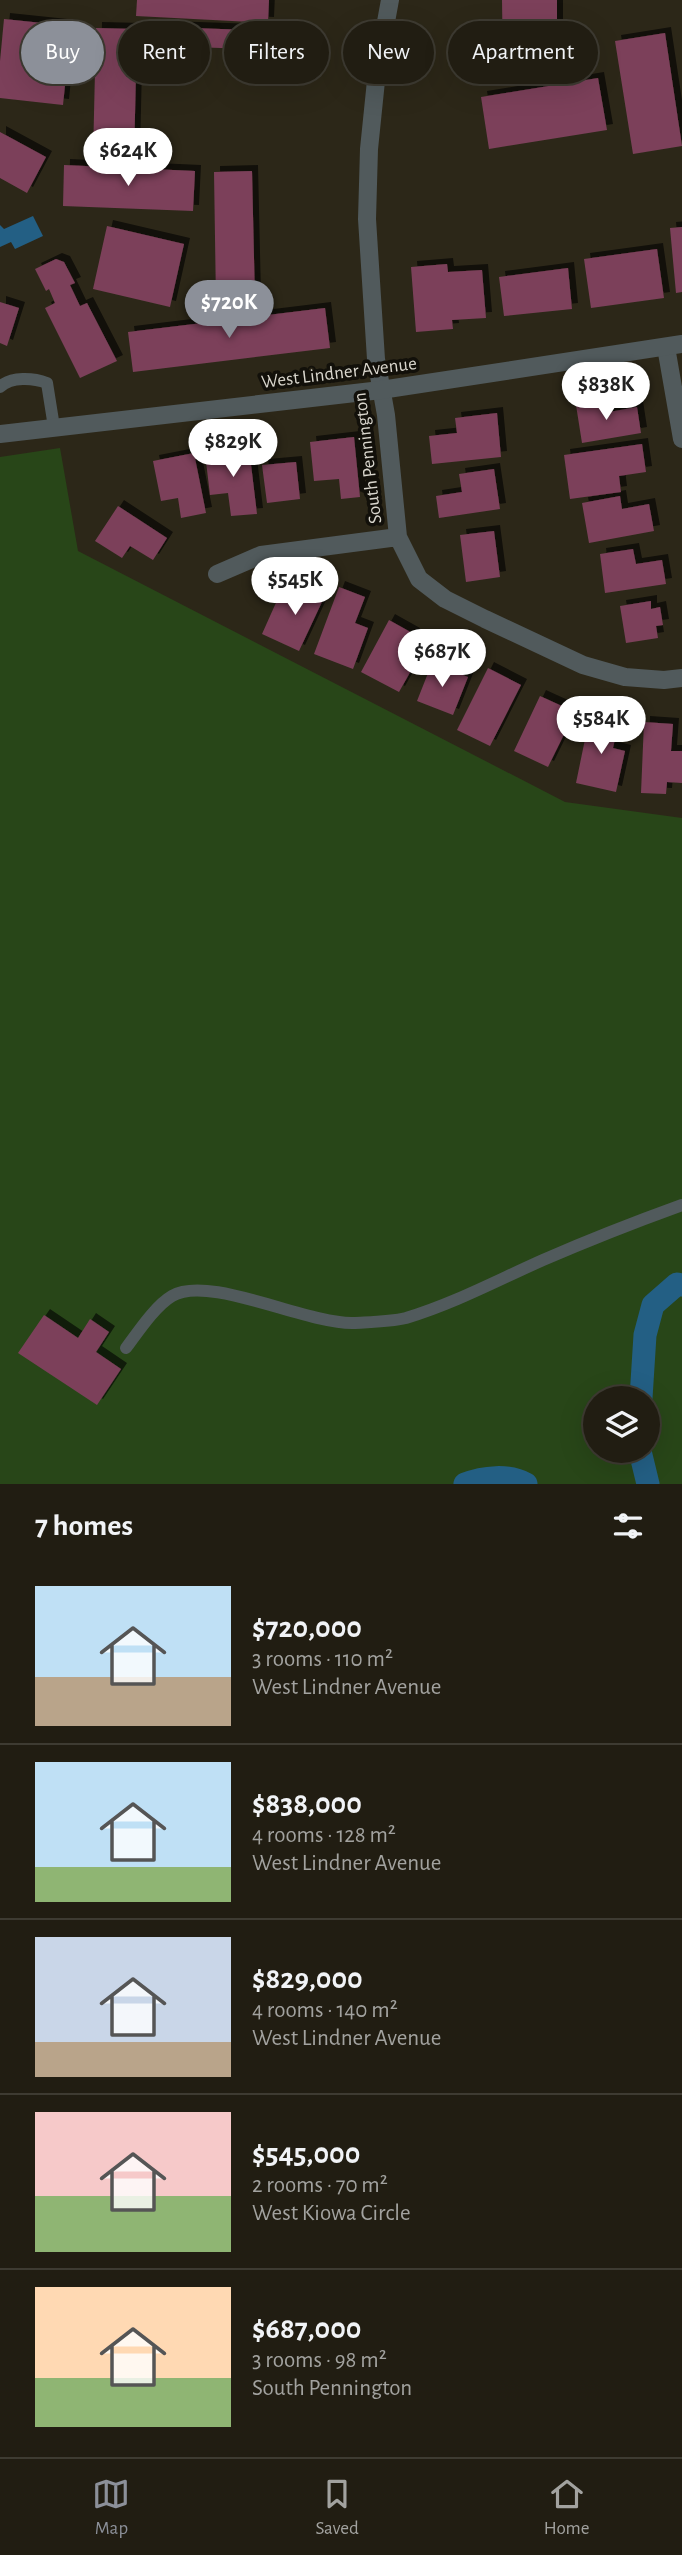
<!DOCTYPE html>
<meta charset="utf-8">
<style>
:root{--surface:#211d12;--page:#29261b;--text:#f1f3f6;--muted:#a2a29f;--line:#3e3b32;--accent:#8c9099}
body{margin:0;font-family:"Alegreya Sans",sans-serif;background:var(--page);color:var(--text);height:100vh;display:flex;flex-direction:column;font-size:26px;white-space:nowrap}
*{box-sizing:border-box;margin:0}
p{font-size:23px;color:var(--muted)}
.icon{flex:none;width:38px;height:38px;fill:none;stroke:currentColor;stroke-width:2;stroke-linecap:round;stroke-linejoin:round}
.map{position:relative;height:1484px;overflow:hidden}
.sheet{display:flex;flex-direction:column;background:var(--surface);flex:1}
.sheet>*{flex:none}
.hud{position:absolute;left:21px;top:21px;width:640px;height:63px;display:flex;gap:14px}
.controls{position:absolute;left:583px;top:1386px;display:grid;gap:14px}
.controls a{display:grid;place-items:center;width:77px;height:77px;border-radius:50%;background:var(--surface);box-shadow:0 7px 28px #0002,0 0 0 2px var(--line);font-size:35px}
.price{position:absolute;translate:-50% -60px;padding:0 16px;border-radius:24px;background:#fff;color:#222;font-size:23px;line-height:46px;filter:drop-shadow(0 2px 4px #0008)}
.price::after{content:'';position:absolute;left:50%;top:42px;width:21px;height:16px;margin-left:-10px;background:inherit;clip-path:polygon(0 0,100% 0,50% 100%)}
.price.current{background:var(--accent);color:#fff}
ul{padding:0;list-style:none}
li{display:flex;align-items:center;gap:21px;height:175px;padding:0 35px}
li+li{border-top:2px solid var(--line)}
li span{display:grid;place-items:center;flex:none;width:196px;height:140px;border-radius:0px;color:#555}
li>.icon{margin-inline-start:auto}
span .icon{width:84px;height:84px;fill:#fffc;stroke-width:1}
li b{font-size:30px}
h2{display:flex;justify-content:space-between;align-items:center;height:84px;padding:0 35px;font-size:30px}
.tag{padding:0 24px;border-radius:32px;background:var(--surface);box-shadow:0 7px 28px #0002,0 0 0 2px var(--line);font-size:24px;line-height:63px}
.tag.current{background:var(--accent);color:#fff}
.tabs{display:flex;justify-content:space-around;align-items:center;height:98px;border-top:2px solid var(--line);background:var(--surface);font-size:19px;color:var(--muted)}
.tabs a{display:grid;justify-items:center;gap:4px}
.tabs .current{color:var(--accent)}
.map>svg:first-child{display:block}
.green{fill:#284618;fill-rule:evenodd}
.water{fill:#235f84}
.lines{fill:none;stroke-linecap:round;stroke-linejoin:round}
.canal{stroke:#235f84;stroke-width:23}
.building{fill:#7b415a;filter:url(#shadow)}
.service{stroke:#515a5c;stroke-width:12}
.minor{stroke:#515a5c;stroke-width:18}
.tertiary{stroke:#515a5c;stroke-width:18}
.labels{text-anchor:middle;dominant-baseline:central;stroke-width:7;stroke-linejoin:round;paint-order:stroke}
.street-label{font-size:19px;fill:#d9d6cd;stroke:#12100a}
</style>
<div class="map">
<svg width="682" height="1484" viewBox="0 0 682 1484">
<defs>
<filter id="shadow"><feDropShadow dx="6" dy="-6" stdDeviation="0" flood-color="#0009"/></filter>
</defs>
<rect width="100%" height="100%" fill="#2c2718"/>
<!-- green -->
<path class="green" d="M60 448 78 551 565 802 682 818V1484H0V457ZM595 1398H648V1451H595Z"/>
<!-- water -->
<path class="water" d="M33 216 43 236 15 249 11 242 0 247V225L4 229Z"/>
<g class="lines">
<!-- canal -->
<path class="canal" d="M641 1398 645 1335 653 1305 677 1284 682 1285
M640 1451 648 1484
M465 1484C483 1477 509 1474 526 1484"/>
</g>
<!-- building -->
<path class="building" d="M137 0H269L268 23 136 16Z
M502 0H557V68L503 69Z
M4 19 71 26 63 105 0 98V61Z
M164 27 250 30 249 49 164 46Z
M96 28 137 29 134 158 93 157Z
M665 33 682 146 633 154 615 41Z
M598 78 607 130 489 149 481 97Z
M0 132 46 157 27 193 0 178Z
M64 165 195 171 193 211 63 206Z
M252 171 255 301 216 302 214 172Z
M107 226 184 244 170 307 93 289Z
M682 227V292L676 293 670 228Z
M657 249 664 298 591 308 584 259Z
M56 259 64 262 75 283 70 285 80 306 87 303 117 361 80 378 45 308 55 303 49 289 46 291 35 269Z
M447 264 448 272 482 270 486 318 452 320 453 329 416 332 411 267Z
M568 268 572 309 504 316 499 277Z
M0 302 19 308 7 346 0 343Z
M325 308 330 348 133 372 128 332Z
M607 400 609 412 637 407 641 433 582 443 576 405Z
M497 413 501 457 432 464 429 436 457 433 455 418Z
M354 437 360 497 341 499 339 479 314 481 310 442Z
M642 444 646 472 619 476 621 492 570 499 564 455Z
M249 448 257 514 231 516 228 493 210 495 205 453Z
M194 453 206 513 181 518 178 498 161 501 153 461Z
M296 462 300 499 267 503 262 465Z
M494 469 500 509 439 518 436 496 462 492 459 474Z
M620 496 622 509 649 504 654 531 589 543 582 503Z
M118 506 167 538 153 560 130 546 122 558 95 541Z
M494 531 500 577 466 582 460 535Z
M633 549 636 564 662 560 666 584 605 593 600 554Z
M308 580 328 589 299 651 262 634 279 596 297 604Z
M339 587 365 597 355 623 368 628 353 669 314 654Z
M651 601V609L660 607 663 625 656 626 658 638 626 643 620 606Z
M389 620 414 634 404 653 417 660 399 692 361 672Z
M432 663 468 677 453 715 417 701Z
M488 668 521 685 490 746 457 730Z
M540 696 575 712 548 767 514 751Z
M590 715 619 721 613 748 625 751 616 792 576 783Z
M644 722 673 724 671 751H682V783L667 782 666 794 641 793Z
M44 1315 78 1338 90 1319 109 1332 96 1352 121 1369 97 1405 18 1353Z"/>
<g class="lines">
<!-- service -->
<path class="service" d="M0 387C11 376 34 378 47 383L54 427
M126 1348C138 1332 155 1306 172 1296 208 1274 306 1324 353 1323 370 1322 389 1322 406 1318 453 1304 498 1280 543 1260 589 1240 635 1222 682 1205"/>
<!-- minor -->
<path class="minor" d="M390 0 377 71 369 149 367 219 376 359 386 415 398 537 419 579 445 599 485 619 583 665 625 677 664 680 682 678
M666 347 682 439
M217 574 261 555 398 537"/>
<!-- tertiary -->
<path class="tertiary" d="M0 434 381 390 682 344"/>
</g>
<g class="labels">
<!-- street labels -->
<g class="street-label">
<text transform="translate(339 373) rotate(-7)">West Lindner Avenue</text>
<text transform="translate(368 458) rotate(-97)">South Pennington</text>
</g>
</g>
</svg>
<div class="controls">
<a><svg class="icon" aria-label="layers" viewBox="0 0 24 24"><path d="M12 4l9 5-9 5-9-5zM3 14l9 5 9-5"/></svg></a>
</div>
<b class="price" style="left:128px;top:188px">$624K</b>
<b class="price current" style="left:229px;top:340px">$720K</b>
<b class="price" style="left:606px;top:422px">$838K</b>
<b class="price" style="left:233px;top:479px">$829K</b>
<b class="price" style="left:295px;top:617px">$545K</b>
<b class="price" style="left:442px;top:689px">$687K</b>
<b class="price" style="left:601px;top:756px">$584K</b>
<div class="hud">
<a class="tag current">Buy</a>
<a class="tag">Rent</a>
<a class="tag">Filters</a>
<a class="tag">New</a>
<a class="tag">Apartment</a>
</div>
</div>
<section class="sheet">
<h2>7 homes<svg class="icon" aria-label="filters" viewBox="0 0 24 24"><path d="M4 7h16M4 17h16"/><circle cx="9" cy="7" r="2"/><circle cx="15" cy="17" r="2"/></svg></h2>
<ul>
<li><span style="background:linear-gradient(#bfe0f5 65%,#b9a48a 0)"><svg class="icon" aria-label="home" viewBox="0 0 24 24"><path d="M3 11l9-7 9 7M6 9v11h12V9"/></svg></span><div><b>$720,000</b><p>3 rooms · 110 m²</p><p>West Lindner Avenue</p></div></li>
<li><span style="background:linear-gradient(#bfe0f5 75%,#8fb573 0)"><svg class="icon" aria-label="home" viewBox="0 0 24 24"><path d="M3 11l9-7 9 7M6 9v11h12V9"/></svg></span><div><b>$838,000</b><p>4 rooms · 128 m²</p><p>West Lindner Avenue</p></div></li>
<li><span style="background:linear-gradient(#c9d6e8 75%,#b9a48a 0)"><svg class="icon" aria-label="home" viewBox="0 0 24 24"><path d="M3 11l9-7 9 7M6 9v11h12V9"/></svg></span><div><b>$829,000</b><p>4 rooms · 140 m²</p><p>West Lindner Avenue</p></div></li>
<li><span style="background:linear-gradient(#f6c9c9 60%,#8fb573 0)"><svg class="icon" aria-label="home" viewBox="0 0 24 24"><path d="M3 11l9-7 9 7M6 9v11h12V9"/></svg></span><div><b>$545,000</b><p>2 rooms · 70 m²</p><p>West Kiowa Circle</p></div></li>
<li><span style="background:linear-gradient(#ffd9b3 65%,#8fb573 0)"><svg class="icon" aria-label="home" viewBox="0 0 24 24"><path d="M3 11l9-7 9 7M6 9v11h12V9"/></svg></span><div><b>$687,000</b><p>3 rooms · 98 m²</p><p>South Pennington</p></div></li>
</ul>
</section>
<nav class="tabs">
<a class="current"><svg class="icon" aria-label="map" viewBox="0 0 24 24"><path d="M3 6l6-2 6 2 6-2v14l-6 2-6-2-6 2zM9 4v14M15 6v14"/></svg>Map</a>
<a><svg class="icon" aria-label="saved" viewBox="0 0 24 24"><path d="M7 4h10v16l-5-4-5 4z"/></svg>Saved</a>
<a><svg class="icon" aria-label="home" viewBox="0 0 24 24"><path d="M3 11l9-7 9 7M6 9v11h12V9"/></svg>Home</a>
</nav>
